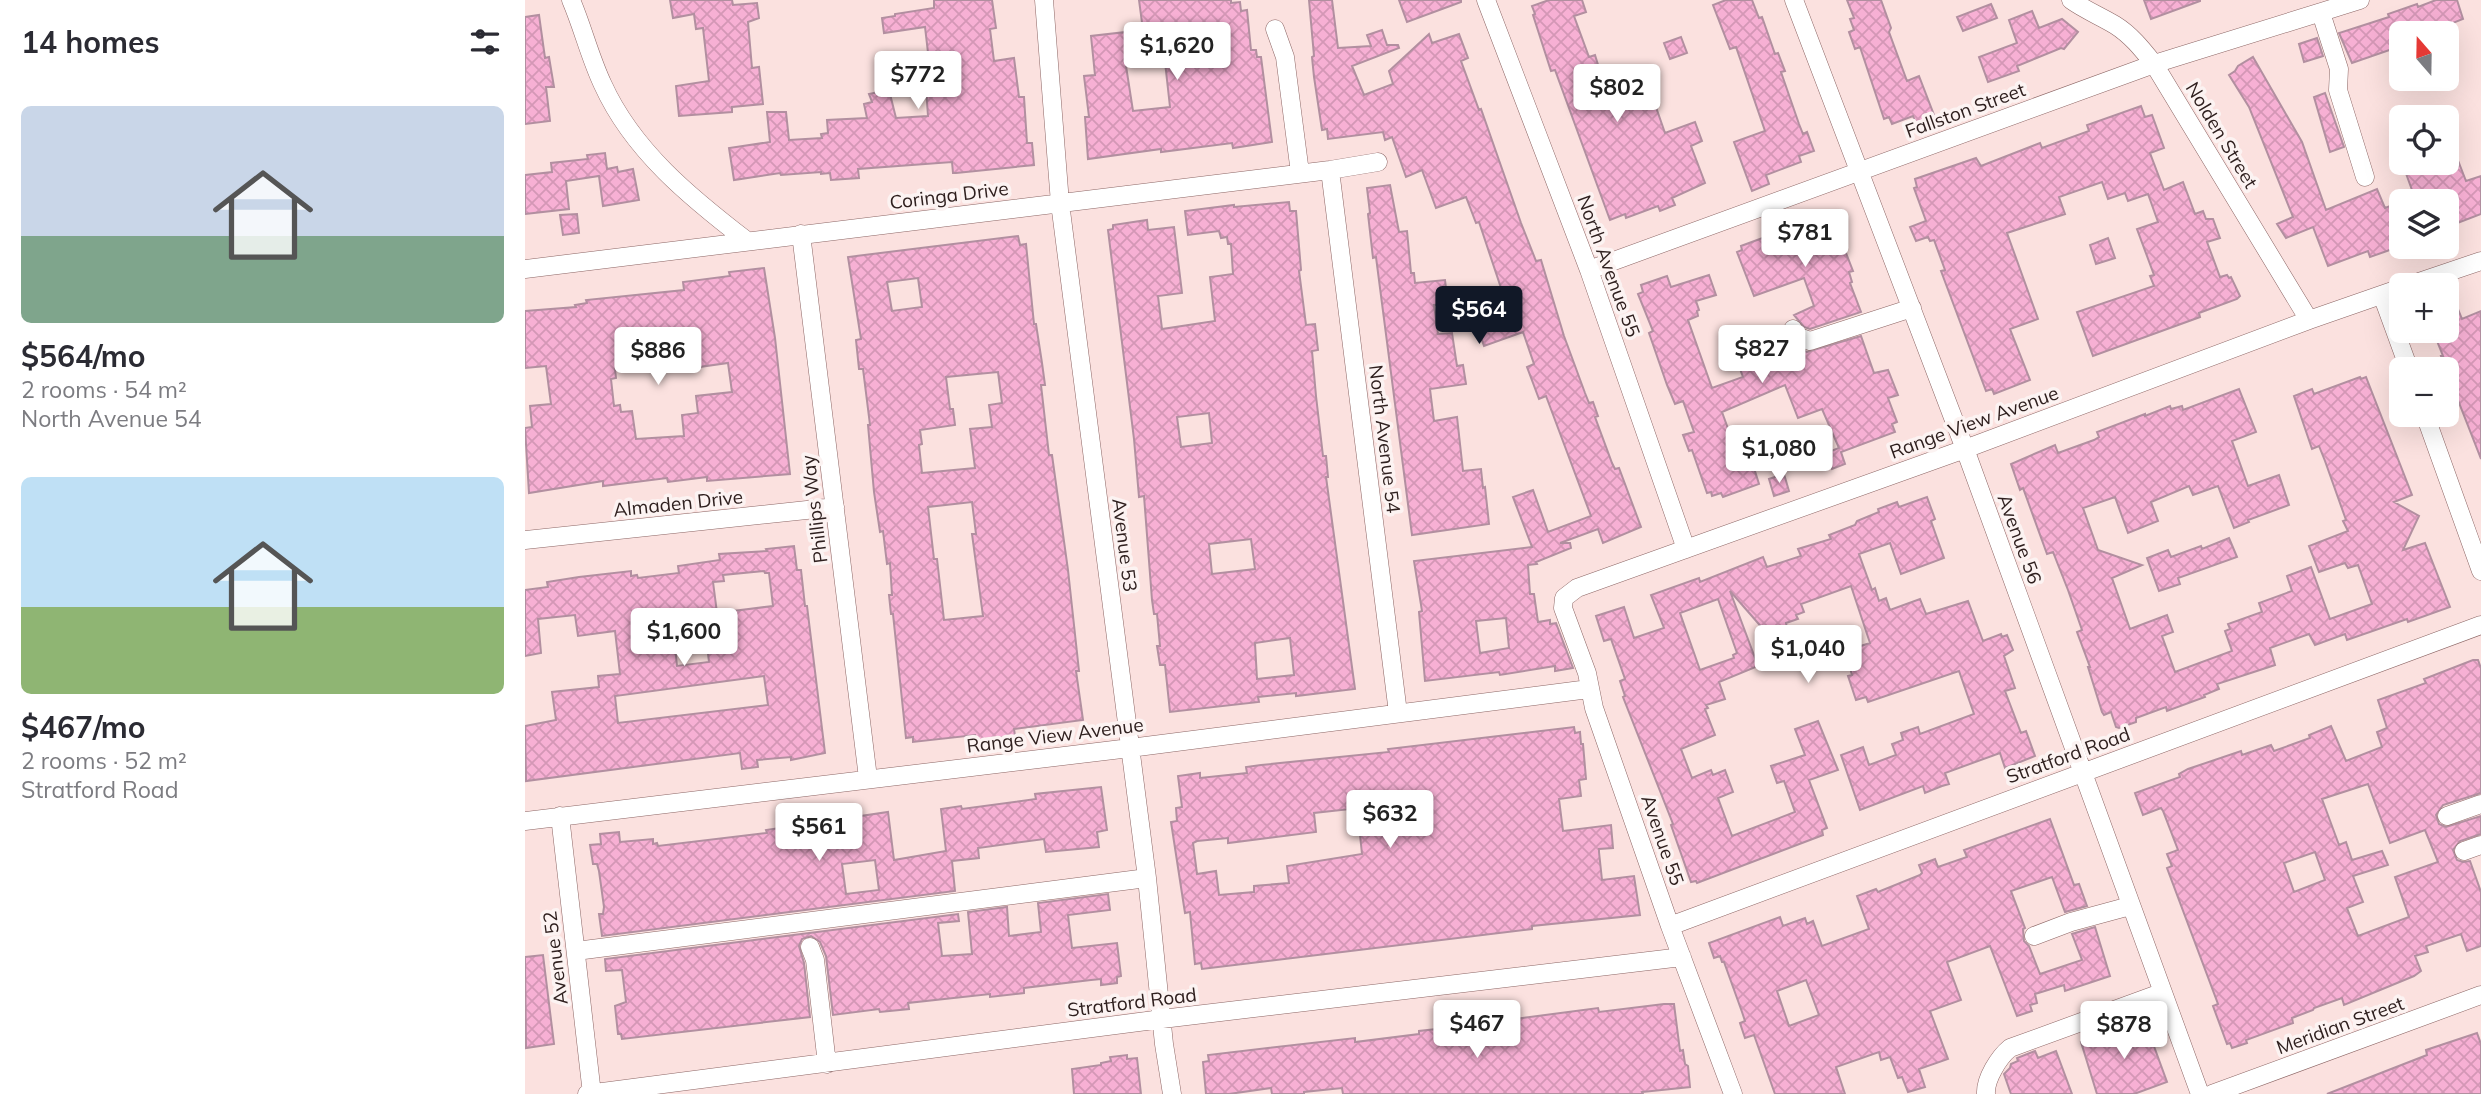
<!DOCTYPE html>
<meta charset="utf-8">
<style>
:root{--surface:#fff;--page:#f7f7f7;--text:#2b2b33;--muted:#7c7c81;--accent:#111827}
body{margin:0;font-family:Mulish,sans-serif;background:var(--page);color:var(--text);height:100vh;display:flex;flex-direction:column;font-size:26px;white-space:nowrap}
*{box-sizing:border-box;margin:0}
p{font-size:23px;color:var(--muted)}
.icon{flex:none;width:38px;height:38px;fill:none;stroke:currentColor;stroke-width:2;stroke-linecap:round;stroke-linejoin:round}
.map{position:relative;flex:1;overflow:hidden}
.drawer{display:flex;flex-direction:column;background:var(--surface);width:525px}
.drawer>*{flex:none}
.needle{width:46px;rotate:340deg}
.tools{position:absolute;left:1864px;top:21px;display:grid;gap:14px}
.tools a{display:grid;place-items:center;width:70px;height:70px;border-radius:10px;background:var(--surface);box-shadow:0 7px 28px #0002;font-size:35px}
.price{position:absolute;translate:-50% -60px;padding:0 16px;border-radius:7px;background:#fff;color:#222;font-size:23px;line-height:46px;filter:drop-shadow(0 2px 4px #0008)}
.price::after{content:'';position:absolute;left:50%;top:42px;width:21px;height:16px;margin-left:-10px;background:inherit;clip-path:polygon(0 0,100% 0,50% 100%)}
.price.on{background:var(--accent);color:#fff}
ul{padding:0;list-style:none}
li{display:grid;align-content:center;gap:14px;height:371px;padding:0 21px}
li span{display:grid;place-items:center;height:217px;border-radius:10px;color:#555}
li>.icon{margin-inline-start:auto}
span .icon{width:126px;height:126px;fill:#fffc;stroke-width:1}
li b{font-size:30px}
h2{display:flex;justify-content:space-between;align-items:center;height:84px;padding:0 21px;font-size:30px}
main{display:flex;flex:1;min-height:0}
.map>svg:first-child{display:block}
.building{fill:url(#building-cross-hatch);stroke:#b28fa0;stroke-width:2;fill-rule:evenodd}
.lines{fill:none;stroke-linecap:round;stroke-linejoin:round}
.minor-casing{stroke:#8c6665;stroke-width:19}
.minor{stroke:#fff;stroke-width:18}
.labels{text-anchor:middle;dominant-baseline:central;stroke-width:7;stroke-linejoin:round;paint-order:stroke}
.street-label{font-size:19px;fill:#2f201f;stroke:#fcf3f2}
</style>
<main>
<section class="drawer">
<h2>14 homes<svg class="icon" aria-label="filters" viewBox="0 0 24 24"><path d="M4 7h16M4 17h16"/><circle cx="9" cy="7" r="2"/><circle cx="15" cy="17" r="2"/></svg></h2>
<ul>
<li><span style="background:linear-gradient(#c9d6e8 60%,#7fa58c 0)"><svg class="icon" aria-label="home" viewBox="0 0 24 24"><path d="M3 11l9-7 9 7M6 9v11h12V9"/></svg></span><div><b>$564/mo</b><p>2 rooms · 54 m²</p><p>North Avenue 54</p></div></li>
<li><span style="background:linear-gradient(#bfe0f5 60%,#8fb573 0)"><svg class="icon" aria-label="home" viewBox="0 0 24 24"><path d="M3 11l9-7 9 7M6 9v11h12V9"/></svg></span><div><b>$467/mo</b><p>2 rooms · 52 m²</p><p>Stratford Road</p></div></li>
</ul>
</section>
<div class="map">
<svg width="1956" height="1094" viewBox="0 0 1956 1094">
<defs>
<pattern id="building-cross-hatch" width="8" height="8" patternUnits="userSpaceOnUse" patternTransform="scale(1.75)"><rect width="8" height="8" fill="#f7b0d4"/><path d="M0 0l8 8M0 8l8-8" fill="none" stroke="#d497b6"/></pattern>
</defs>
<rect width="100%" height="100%" fill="#fbe1df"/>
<!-- building -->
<path class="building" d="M145 0H207L208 5 232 3 234 18 223 22 227 68 234 67 238 104 207 107V112L154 116 151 86 184 81 178 28 171 29 169 14 148 18Z
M409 0H467L471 28 465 29 469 61 489 58 494 97H499L502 143H507L509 165 431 173H428L427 162 333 169 334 178 306 180 305 173 296 174V172L256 175 255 173 209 180 204 148 245 142 242 112H261L264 140 297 138 296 134 303 133 302 120 342 118 339 104 347 102 344 94 364 90 371 118 403 116 401 88 407 87 400 27 359 33 357 18 370 16V14L409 8Z
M614 0H706V3L715 2 716 11 722 10 726 50H731L732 57H736L747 142 708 148 707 143 636 152V149L563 159 560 117H564L559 76 570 75 566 36 618 30ZM636 61 640 62 645 107 608 111 601 66Z
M784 0H807L813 48 846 46 842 35 857 30 862 45H873L874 48 827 66 839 95 868 84 864 71 904 34 907 43 934 34 943 58 936 61 954 110 956 109 996 223 1011 261 1016 260 1039 336 1060 393 1064 403 1068 402 1073 416 1070 417 1087 463 1090 469 1094 468 1116 527 1078 543 1073 529 1035 543H1045L1046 548 1011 562 1012 564 1003 565 1005 594H1009L1013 622 1025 620V624L1031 623 1048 668 1030 671V666L975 675 974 672 900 681 894 612 897 611 889 561 1007 547 988 497 1008 490 1023 532 1066 516 1021 396 1014 399 1002 367 1009 364 998 332 959 346 947 312 980 300 954 222 951 223 941 197 911 208 897 170 881 177 867 137 860 140 858 132 803 139 802 129 797 130 789 77 787 57 789 56ZM981 618 984 648 955 653 951 621Z
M874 0H936V2L882 22Z
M1024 0H1057L1061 12 1049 16 1064 57 1070 55 1074 68 1078 67 1087 92 1103 86 1105 94 1125 90 1140 133 1170 122 1177 141 1166 146 1180 183 1147 198 1150 205 1135 211 1133 206 1101 218 1100 214 1085 220 1030 70 1026 71 1008 15 1010 14 1007 6Z
M1201 0H1227L1234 18 1237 17 1250 54 1253 53 1260 71 1256 72 1274 124 1278 134 1282 132 1289 151 1274 156 1276 162 1241 175 1244 184 1227 191 1209 142 1240 131 1211 47 1205 49 1188 5Z
M1322 0H1356L1366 28 1364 32 1382 81 1394 76 1409 115V120L1392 126 1388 116 1367 124 1364 117 1359 119 1335 47 1330 49 1324 32 1329 30 1325 19 1329 18Z
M1619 0H1675V1L1626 19Z
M1911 0H1932L1938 19 1925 24 1926 28 1913 33H1876V46L1827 63 1814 33 1864 17 1863 14 1892 4 1893 7Z
M1466 4 1472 18 1438 31 1432 17Z
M1507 11 1514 28 1537 19 1553 32 1539 49 1536 48 1492 66 1494 71 1463 82 1454 57 1492 43 1484 20Z
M14 15 20 58 24 57 29 87H21L25 121 0 124V17Z
M1156 37 1162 53 1145 59 1139 43Z
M1792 38 1798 56 1779 62 1774 44Z
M1728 57 1777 142 1801 210 1852 189 1860 208 1876 202V246L1845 257 1843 251 1803 266 1788 227 1761 238 1752 224 1768 217 1724 107 1704 75 1710 71 1713 66Z
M1800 93 1819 147 1805 152 1789 97Z
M1616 106 1620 117 1627 115 1639 148 1625 153 1639 190 1658 182 1670 214 1678 211 1681 219H1688L1695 238 1682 242 1695 277 1702 275 1704 278 1706 277 1715 296 1712 299 1674 313 1675 317 1568 356 1552 312 1629 286 1625 276 1629 275 1612 229 1633 222 1623 194 1603 201 1600 193 1583 199 1577 182 1534 197 1540 214 1482 233 1513 319 1485 329 1505 380 1469 394 1467 389 1461 391 1416 271 1420 270 1409 240 1405 241 1403 237 1391 241 1385 227 1401 221 1389 188 1392 187 1390 179 1451 158 1456 166 1515 143 1517 148 1564 131 1562 125Z
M1922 132 1941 181 1956 176V214L1922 227V201H1891L1879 168 1896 163H1922Z
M80 153 82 169 92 167 93 172 108 169 114 200 78 206 74 176 41 181 44 209 0 214V175L27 172 26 163 63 159 62 155Z
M865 185 874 232 882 231 886 273H889L890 283 920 280 923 304 909 305 913 334 927 333 932 366 938 365 941 384 905 389 909 421 932 417 938 471 956 469 958 488 960 487 964 524 887 535 851 257 848 258 843 214 845 213 842 188Z
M764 202 765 211H771L776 270 774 271 781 325 790 324 793 350 787 351 791 396 798 456H801L803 477H801L830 689 771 696V693L733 697 734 702 645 712 640 665H635L632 646H635L632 614H629L627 600 619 496 614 497 609 439 583 230 588 229V225L622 220 623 230 649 227 657 293 633 296 637 329 690 321 685 277 708 274 706 244H703L702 237 696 238 694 231 663 235 660 211 709 205V207ZM684 413 687 443 656 447 652 417ZM726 539 730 569 687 574 684 544ZM765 638 769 675 732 679 730 643Z
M52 214 54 233 38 235 35 215Z
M1302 214 1309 231 1312 230 1328 271 1324 272 1327 282 1325 283 1336 312 1285 329 1279 327 1269 315 1289 306 1279 278 1229 296 1212 252 1217 250 1216 246Z
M493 236 495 245 501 244 509 324H511L517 363 520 385H516L524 455H527L543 570 554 671H551L558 720 489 729 490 736 450 741V735L388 742V737L381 738 368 614H366L364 595H367L365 563 362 564 358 531 355 532 349 492 343 425H345L338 369H334L331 340 336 339 323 257ZM393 278 397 307 367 311 362 282ZM473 372 477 403 464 405 467 427 445 429 450 468 397 473 394 445 397 444 395 430 430 425 428 409H425L421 377ZM447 502 451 534H447L458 616 419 620 412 559H409L403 507Z
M1583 238 1590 258 1571 264 1565 245Z
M239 268 250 338 265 474 182 481V477L143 482 142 478 78 486V481L4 493 0 428 7 427 5 406 26 404 21 366 0 368V311L51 307 50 305 62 303 61 300 159 290 158 282 205 276 204 272ZM142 340 146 371 203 363 207 392 171 396 173 413 157 415 159 436 111 439 107 411 96 412 95 405 89 406 86 379 91 378 90 369 109 367 106 346Z
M1184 275 1191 295 1171 301 1174 310 1172 311 1173 316 1163 320 1187 388 1218 377 1209 353 1258 335 1264 345 1282 352 1336 336 1349 373 1363 370 1373 395 1363 398 1372 422 1367 424 1370 432 1316 452 1320 464 1307 469 1301 453 1314 448 1297 409 1273 418 1260 385 1197 412 1217 467 1228 465 1234 484 1198 497 1196 493 1187 496 1186 492 1182 493 1167 450 1164 451 1158 435 1169 432 1158 401 1150 404 1142 385 1124 333 1128 331 1113 294 1118 292 1116 285 1142 276 1146 287Z
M1923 284 1937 319 1956 311V459L1927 385 1925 386 1916 356H1918L1908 331H1922V285Z
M1835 377 1836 379 1841 377 1887 495 1869 502 1894 516 1878 550 1900 543 1925 607 1883 622 1882 619 1822 640 1820 634 1790 645 1784 634 1745 648 1750 665 1692 684 1694 689 1679 695 1680 697 1642 711 1641 707 1611 718V722L1594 728 1591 727 1586 712 1579 715 1577 712 1563 667H1565L1552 632 1557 630 1543 590 1528 552 1522 554 1498 488 1495 490 1486 464 1530 445 1533 453 1569 440 1574 437 1572 432 1620 414V416L1645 406 1646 409 1657 406 1658 410 1714 389 1731 432 1707 441 1723 486 1754 475 1764 505 1723 520 1724 522 1709 528 1693 486 1668 495 1664 486 1626 502 1633 521 1603 533 1590 497 1558 508 1573 550 1617 565 1587 578 1605 629 1642 615 1648 632 1637 636 1650 672 1707 651 1700 631 1705 629 1703 624 1737 612 1734 603 1767 591 1762 576 1786 567 1805 619 1847 604 1833 565 1823 568 1820 563 1794 572 1784 546 1823 531 1818 521 1821 520 1800 461 1794 446 1787 449 1769 396 1787 389 1789 394Z
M1259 474 1264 491 1249 496 1244 479Z
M1402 497 1410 519 1406 521 1419 558 1376 574 1365 543 1334 554 1347 590 1350 588 1354 601 1361 598 1365 610 1395 599 1401 614 1443 601 1458 641 1476 634 1477 637 1482 635 1488 650 1479 656 1490 688 1480 691 1496 733 1501 731 1510 756 1480 768 1475 753 1420 773 1424 784 1417 786 1400 793 1398 786 1335 810 1316 755 1338 747 1344 765 1371 755 1367 744 1378 740 1376 733 1393 727 1395 734 1449 714 1434 671 1343 702 1341 697 1331 700 1323 676 1327 675 1320 651 1345 643 1326 586 1276 604 1279 612 1271 615 1273 619 1261 623 1265 642 1253 646 1205 591 1233 666 1194 682 1200 699 1181 705 1183 708 1180 709 1190 735 1156 749 1167 778 1186 770 1188 775 1200 770 1208 792 1193 798 1207 836 1270 812 1259 781 1252 783 1246 766 1280 755 1270 729 1293 721 1313 770 1284 780 1302 828 1297 830 1298 835 1172 883 1171 881 1166 882 1146 825 1148 824 1098 697 1100 696 1095 681 1100 679 1086 639 1079 641 1071 616 1099 607 1109 638 1139 628 1126 595 1174 578 1175 582 1238 557 1242 567 1276 556 1273 549 1306 539 1304 535 1330 525 1332 521 1354 512 1353 509 1372 502 1374 507ZM1193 599 1212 653 1208 655 1209 658 1175 670 1155 613Z
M1704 538 1712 557 1653 578 1655 584 1634 591 1622 558 1643 550 1646 557 1676 546 1677 549Z
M269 546 272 570H276L280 606H282L300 753 266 760V757L232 760 233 767 217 769 215 753 1 781 0 726 31 720 27 692 74 687 73 676 95 674 90 631 53 636 50 615 13 619 16 653 0 656V590L23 587 22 582 54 577 106 571V576L112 575 113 578 154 573 153 566 195 560 194 554 242 551 241 549ZM239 571 240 573H244L248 606 192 613 188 582 199 581 198 575ZM179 622 184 662 152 666 148 627ZM239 676 243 705 93 723 90 696Z
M1948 660H1953L1956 668V793L1918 805 1911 815 1914 824 1921 827 1956 816V834L1935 841 1928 850 1932 860 1938 862 1945 861 1956 892V946L1942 951 1936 934 1901 946 1903 952 1890 956 1896 971 1889 976 1819 1005 1817 998 1789 1008 1788 1010 1767 1018 1768 1023 1721 1040 1722 1043 1707 1048 1705 1043 1702 1044 1688 1006 1693 1004 1642 868 1647 866 1642 854 1653 850 1638 811 1636 808 1618 815 1610 793 1655 777 1654 774 1663 769 1716 751 1717 755 1746 745 1749 751 1785 738 1784 735 1806 726 1821 761 1857 747 1852 732 1862 728 1853 700 1901 683 1899 679ZM1843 784 1865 843 1900 830 1913 862 1870 877 1884 917 1833 936 1822 908 1838 902 1828 876 1863 865 1857 851 1827 860 1821 842 1814 845 1797 799ZM1790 852 1800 880 1769 892 1759 863Z
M1049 727 1050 733 1055 732 1056 744H1058L1061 779 1054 780 1056 796 1034 799 1038 831 1086 825 1088 848 1074 849V852L1077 880 1109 876 1115 915 1007 926V929L693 967 677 969 676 963 670 964 665 912 660 913 646 822 652 821 651 808 657 807 653 776 675 773V778L722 773 721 767 736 765 864 752 863 749ZM825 809 826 817 833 816 837 854 762 866 764 883 729 886V892L694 895 691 871 672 874 668 843 672 841 703 838V843L791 832 789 813Z
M576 787 582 830 572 832 574 847 521 852 519 839 453 848 454 858 427 861 430 891 77 936 74 914H78L79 907 74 871 72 864H68L65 845 76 844 75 834 94 832 95 842 128 839V844L132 843 133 846 242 833 241 830 363 812 369 860 421 851 416 809 436 806 437 809 511 799 510 794ZM350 860 354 890 321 894 317 864Z
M1525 819 1549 885 1554 884 1562 906 1540 912 1527 877 1486 891 1500 928 1498 929 1499 941 1504 946 1515 974 1557 960 1547 934 1570 927 1585 976 1540 991 1539 985 1510 994 1512 1003 1505 1005 1507 1011 1492 1016 1465 946 1422 962 1436 1000 1405 1011 1423 1059 1394 1069 1400 1087 1383 1092 1377 1077 1373 1078 1365 1057 1356 1060 1354 1052 1311 1067 1320 1094H1250L1229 1035 1220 1038 1215 1023 1220 1021 1217 1012 1199 962H1197L1195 956 1189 958 1184 943 1255 917 1258 926 1280 918 1282 924 1288 921 1297 946 1344 929 1332 896 1351 889 1353 892 1395 875 1397 873 1394 865 1410 859 1413 867 1442 857 1439 850ZM1281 980 1294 1015 1264 1026 1252 991Z
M583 894 585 910 543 915 547 948 592 943 596 976 592 977V983L576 985V979L566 980 499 988V993L465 997V994L383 1003 384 1009 355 1012 354 1009 308 1015 301 956 295 942 286 936 277 939 274 946 279 963 285 1017 97 1039 96 1034H93L90 1006 101 1002 97 970 81 971 80 959 433 914 434 921 413 923 417 956 447 954 443 912 482 907 484 936 516 932 513 903Z
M18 955 29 1044 1 1048 0 957Z
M1139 1004H1149L1155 1051 1158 1050 1160 1064 1163 1066 1165 1087 1117 1092 1118 1094H818L817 1088 779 1092V1094H747L746 1088 704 1094H681L678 1062 684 1061 683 1055 830 1038V1042L894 1034V1031L939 1026V1031L990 1024V1019L1073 1008 1074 1012Z
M1619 1019 1642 1082 1609 1094H1572L1556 1042Z
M1952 1033 1956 1044V1094H1802L1902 1055 1901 1050Z
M1510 1051 1513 1058 1531 1051 1547 1094H1486L1479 1074 1485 1068 1486 1064 1493 1061 1492 1058Z
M602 1055V1059L612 1058 616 1094H549L547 1069 576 1065V1063L586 1061 585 1057Z"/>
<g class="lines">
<defs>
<path id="minor" d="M46 0C58 28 65 58 78 85 108 151 166 198 222 241
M519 0 535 203 622 878 639 1044 647 1094
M961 0 1064 270 1161 549
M1269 0 1440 449 1675 1094
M1546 0C1560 10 1575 16 1590 25 1606 35 1617 49 1629 64L1784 320
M1796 13 1814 69 1813 90 1840 177
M750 29 760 57 775 173
M805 170 873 713
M276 234 343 778
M0 269 805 170 853 162
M1064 270 1629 64 1835 0
M1885 285 1956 261
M1857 295 1884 369
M1268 329 1271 336 1285 341 1387 308
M1900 415 1956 571
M0 540 310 507
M35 816 67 1094
M1922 816 1956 804
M0 821 605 748 1064 689
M1939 851 1956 845
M1145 926 1956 625
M1509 936 1546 922 1605 906
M285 947 290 960 302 1064
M51 951 622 878
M62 1094 637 1019 1157 957
M1208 1094 1145 926 1069 708 1062 673 1038 608 1039 598 1052 588 1440 449 1784 320 1876 288
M1461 1094C1460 1079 1474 1057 1485 1048L1636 993
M1687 1094 1956 995"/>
</defs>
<!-- minor casing -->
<use href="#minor" class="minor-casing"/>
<!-- minor -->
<use href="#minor" class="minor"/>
</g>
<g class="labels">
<!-- street labels -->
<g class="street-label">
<text transform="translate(1440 110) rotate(-20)">Fallston Street</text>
<text transform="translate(1697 135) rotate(59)">Nolden Street</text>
<text transform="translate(424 195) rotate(-7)">Coringa Drive</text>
<text transform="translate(1084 266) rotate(70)">North Avenue 55</text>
<text transform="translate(1449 422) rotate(-20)">Range View Avenue</text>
<text transform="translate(860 439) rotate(83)">North Avenue 54</text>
<text transform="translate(153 503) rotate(-6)">Almaden Drive</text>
<text transform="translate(289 509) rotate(-97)">Phillips Way</text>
<text transform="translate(1495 539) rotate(70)">Avenue 56</text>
<text transform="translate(600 545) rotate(83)">Avenue 53</text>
<text transform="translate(530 735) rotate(-7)">Range View Avenue</text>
<text transform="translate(1543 755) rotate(-20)">Stratford Road</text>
<text transform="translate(1138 840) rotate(71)">Avenue 55</text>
<text transform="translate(30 958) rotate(-97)">Avenue 52</text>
<text transform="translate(607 1002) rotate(-7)">Stratford Road</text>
<text transform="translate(1815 1025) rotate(-20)">Meridian Street</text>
</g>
</g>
</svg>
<div class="tools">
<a><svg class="needle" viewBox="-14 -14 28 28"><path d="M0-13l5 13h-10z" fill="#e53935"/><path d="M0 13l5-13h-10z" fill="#7c7c81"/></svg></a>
<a><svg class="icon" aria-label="locate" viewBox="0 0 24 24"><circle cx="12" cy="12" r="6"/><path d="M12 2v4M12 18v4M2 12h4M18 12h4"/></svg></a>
<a><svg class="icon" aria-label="layers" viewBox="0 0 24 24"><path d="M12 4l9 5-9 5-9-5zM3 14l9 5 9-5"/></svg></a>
<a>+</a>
<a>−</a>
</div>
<b class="price" style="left:652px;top:82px">$1,620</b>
<b class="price" style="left:393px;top:111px">$772</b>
<b class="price" style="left:1092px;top:124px">$802</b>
<b class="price" style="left:1280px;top:269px">$781</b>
<b class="price on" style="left:954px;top:346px">$564</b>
<b class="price" style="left:1237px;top:385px">$827</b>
<b class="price" style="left:133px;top:387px">$886</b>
<b class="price" style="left:1254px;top:485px">$1,080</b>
<b class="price" style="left:159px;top:668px">$1,600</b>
<b class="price" style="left:1283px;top:685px">$1,040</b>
<b class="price" style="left:865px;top:850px">$632</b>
<b class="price" style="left:294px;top:863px">$561</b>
<b class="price" style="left:952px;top:1060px">$467</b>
<b class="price" style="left:1599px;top:1061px">$878</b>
</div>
</main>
